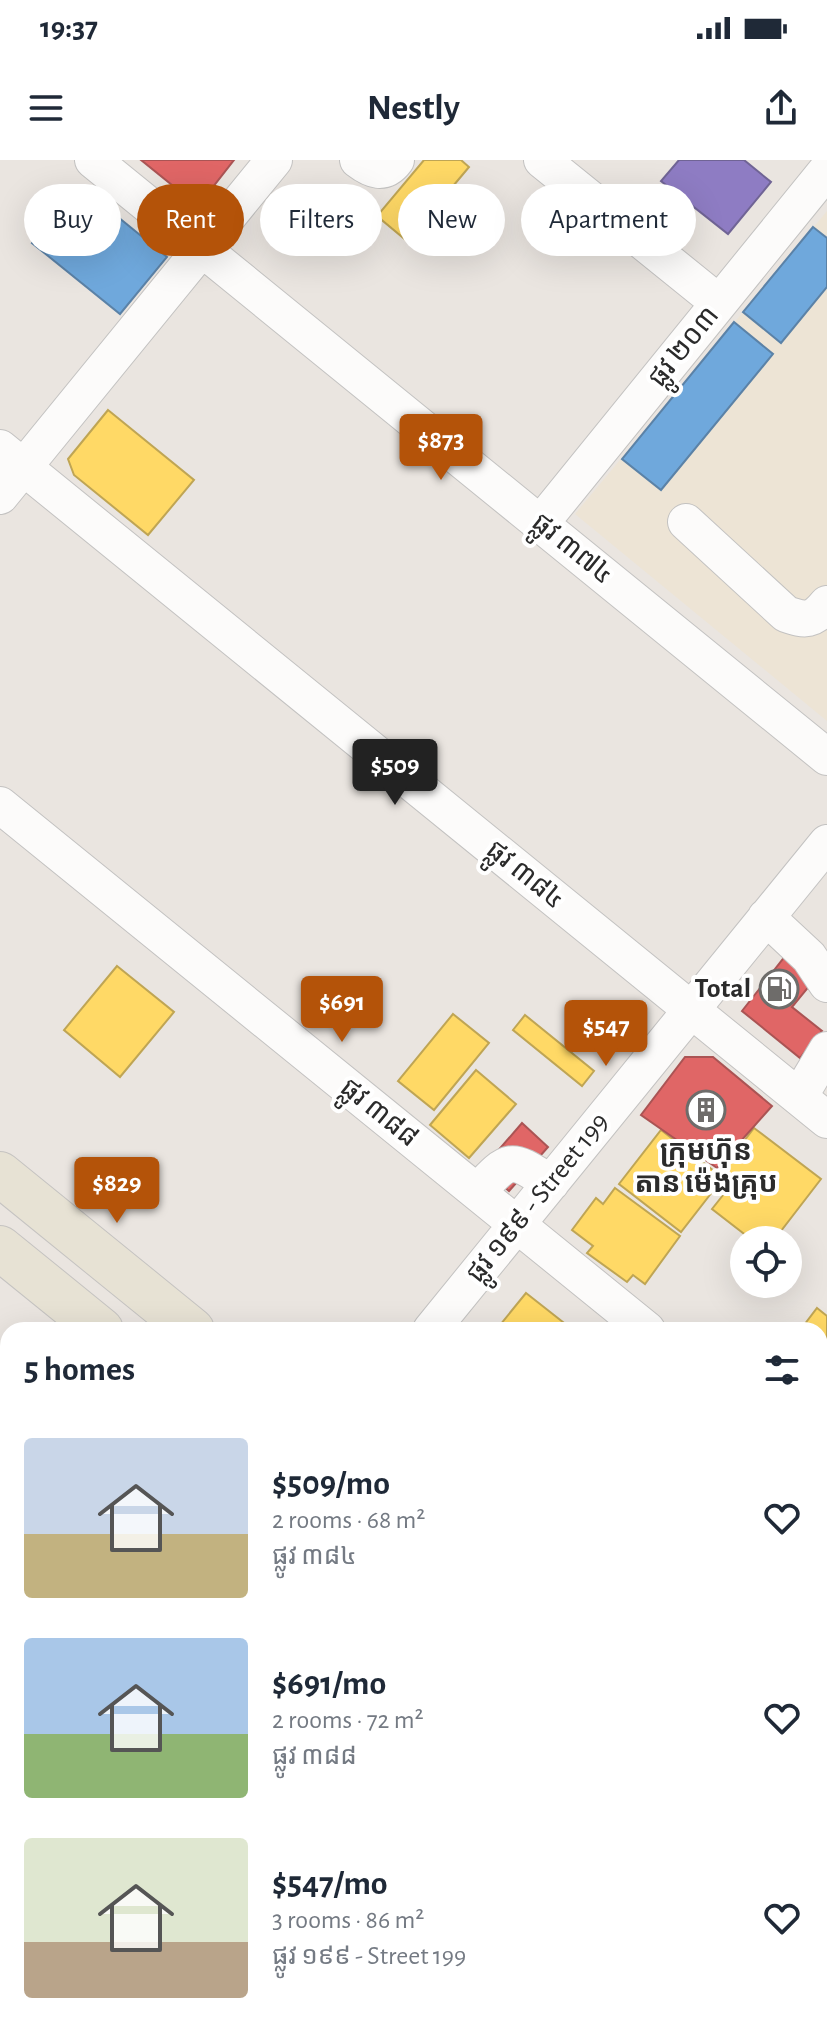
<!DOCTYPE html>
<meta charset="utf-8">
<style>
:root{--surface:#fff;--page:#f6f6f7;--text:#1f2937;--muted:#747a83;--accent:#b45309}
body{margin:0;font-family:"Alegreya Sans","Noto Sans Khmer",sans-serif;background:var(--page);color:var(--text);height:100vh;display:flex;flex-direction:column;font-size:30px;white-space:nowrap}
*{box-sizing:border-box;margin:0}
p{font-size:26px;color:var(--muted)}
.icon{flex:none;width:44px;height:44px;fill:none;stroke:currentColor;stroke-width:2;stroke-linecap:round;stroke-linejoin:round}
.map{position:relative;flex:1;overflow:hidden}
.side{position:absolute;left:0px;top:1162px;width:828px;height:712px;display:flex;flex-direction:column;background:var(--surface);border-radius:24px 24px 0 0;box-shadow:0 8px 32px #0002}
.side>*{flex:none}
.top-card{position:absolute;left:24px;top:24px;width:780px;height:72px;display:flex;gap:16px}
.fabs{position:absolute;left:730px;top:1066px;display:grid;gap:16px}
.fabs a{display:grid;place-items:center;width:72px;height:72px;border-radius:50%;background:var(--surface);box-shadow:0 8px 32px #0002;font-size:40px}
.price{position:absolute;translate:-50% -68px;padding:0 18px;border-radius:8px;background:var(--accent);color:#fff;font-size:26px;line-height:52px;filter:drop-shadow(0 2px 4px #0008)}
.price::after{content:'';position:absolute;left:50%;top:48px;width:24px;height:18px;margin-left:-12px;background:inherit;clip-path:polygon(0 0,100% 0,50% 100%)}
.price.on{background:#222;color:#fff}
ul{padding:0;list-style:none}
li{display:flex;align-items:center;gap:24px;height:200px;padding:0 24px}
li span{display:grid;place-items:center;flex:none;width:224px;height:160px;border-radius:8px;color:#555}
li>.icon{margin-inline-start:auto}
span .icon{width:96px;height:96px;fill:#fffc;stroke-width:1}
li b{font-size:34px}
h2{display:flex;justify-content:space-between;align-items:center;height:96px;padding:0 24px;font-size:34px}
.tag{padding:0 28px;border-radius:36px;background:var(--surface);box-shadow:0 8px 32px #0002;font-size:28px;line-height:72px}
.tag.on{background:var(--accent);color:#fff}
.status{display:flex;justify-content:space-between;align-items:center;height:56px;padding:0 40px;background:var(--surface);direction:ltr}
.status svg{height:22px;fill:currentColor}
header{display:flex;justify-content:space-between;align-items:center;height:104px;padding:0 24px;background:var(--surface);font-size:36px;font-weight:700}
.map>svg:first-child{display:block}
.education{fill:#ede4d5}
.homes{fill:#ffd966;stroke:#bfa554;stroke-width:2}
.shops{fill:#e06666;stroke:#aa5454;stroke-width:2}
.offices{fill:#8e7cc3;stroke:#706495;stroke-width:2}
.schools{fill:#6fa8dc;stroke:#5b82a7;stroke-width:2}
.lines{fill:none;stroke-linecap:round;stroke-linejoin:round}
.minor-casing{stroke:#c3c2c1;stroke-width:38}
.major-casing{stroke:#c5c3c1;stroke-width:46}
.path{stroke:#c8c7c7;stroke-width:5;stroke-dasharray:6 4;stroke-linecap:butt}
.minor{stroke:#fcfbfa;stroke-width:36}
.major{stroke:#e7e2d4;stroke-width:44}
.labels{text-anchor:middle;dominant-baseline:central;stroke-width:8;stroke-linejoin:round;paint-order:stroke}
.street-label{font-size:28px;fill:#2b2b2b;stroke:#fff}
.poi-label{font-size:28px;font-weight:bold;fill:#2b2b2b;stroke:#fff;text-anchor:end}
</style>
<div class="status"><b>19:37</b><svg viewBox="0 0 49 12"><path d="M0 12V9h3v3zM5 12V6h3v6zM10 12V3h3v9zM15 12V0h3v12zM26 1h20v11H26zM47 4h2v5h-2z"/></svg></div>
<header><svg class="icon" aria-label="menu" viewBox="0 0 24 24"><path d="M4 6h16M4 12h16M4 18h16"/></svg>Nestly<svg class="icon" aria-label="share" viewBox="0 0 24 24"><path d="M12 15V3M7 8l5-5 5 5M5 13v7h14v-7"/></svg></header>
<div class="map">
<svg width="827" height="1874" viewBox="0 0 827 1874">
<rect width="100%" height="100%" fill="#eae5e0"/>
<!-- education -->
<path class="education" d="M827 51V561L575 354Z"/>
<!-- homes -->
<path class="homes" d="M424 0H461L469 7 407 81 377 56Z
M108 250 194 320 148 375 74 315 68 299Z
M117 806 174 852 120 917 64 870Z
M453 854 489 883 434 950 398 921Z
M525 855 594 911 582 926 513 870Z
M476 910 516 944 469 998 430 965Z
M754 968 821 1019 774 1080H752L712 1049 735 1020 722 1010Z
M661 970 723 1018 681 1072 619 1024Z
M615 1028 680 1076 645 1124 633 1115 627 1122 587 1093 593 1086 572 1070 596 1038 603 1044Z
M526 1133 573 1170H496Z
M817 1148 827 1156V1261L820 1270V1170L801 1169Z
M8 1223V1347L0 1357V1232Z
M0 1392 8 1398V1480L0 1474Z"/>
<!-- shops -->
<path class="shops" d="M141 0H234L198 46Z
M786 795 815 819 792 847 822 871 800 898 742 851Z
M685 897H713L772 946 717 1008 641 955Z
M522 963 548 987 509 1031 483 1008Z
M595 1866H619L629 1874H589Z"/>
<!-- offices -->
<path class="offices" d="M679 0H744L771 22 728 74 661 21Z"/>
<!-- schools -->
<path class="schools" d="M80 26 167 97 120 154 32 83Z
M813 67 827 78V127L781 183 743 152Z
M734 162 773 194 661 330 622 299Z"/>
<g class="lines">
<defs>
<path id="minor" d="M93 0 827 597
M358 0C371 10 384 16 396 0
M542 0 719 143
M0 288 827 960
M0 336 274 0
M686 362 786 454C806 461 813 461 827 444
M540 364 827 10
M0 645 647 1170
M766 757 809 797 827 824
M799 937 827 890
M477 1032C511 996 509 997 551 1023
M431 1170 827 683
M820 1311 827 1317
M0 1503 8 1509
M0 1700 8 1691
M444 1866 454 1874
M300 1874 306 1866"/>
<path id="major" d="M0 1014 192 1170
M0 1088 101 1170
M820 1683 827 1688
M820 1758 827 1764"/>
</defs>
<!-- minor casing -->
<use href="#minor" class="minor-casing"/>
<!-- major casing -->
<use href="#major" class="major-casing"/>
<!-- path -->
<path class="path" d="M680 1866 690 1874
M64 1874 70 1866"/>
<!-- minor -->
<use href="#minor" class="minor"/>
<!-- major -->
<use href="#major" class="major"/>
</g>
<!-- icons -->
<defs>
<symbol id="fuel-ring" viewBox="-11 -11 22 22"><circle r="9.5" fill="#fff" stroke="#6e6c6a" stroke-width="1.5"/><path d="M-5.5-6h7V0h2V4h1.3V-2.5L3-4.5l.8-.8L6-3V5H2.5V1h-1V6h-7ZM-4.2-4.7v3.2H.2V-4.7Z" fill="#6e6c6a"/></symbol>
<symbol id="building-ring" viewBox="-11 -11 22 22"><circle r="9.5" fill="#fff" stroke="#6e6c6a" stroke-width="1.5"/><path d="M-4-6H4V6H1V3H-1V6H-4ZM-2.5-4.3h1.7v1.8h-1.7ZM.8-4.3h1.7v1.8H.8ZM-2.5-1h1.7V.8h-1.7ZM.8-1h1.7V.8H.8Z" fill="#6e6c6a"/></symbol>
</defs>
<g fill-rule="evenodd">
<use href="#fuel-ring" x="757" y="807" width="44" height="44"/>
<use href="#building-ring" x="684" y="928" width="44" height="44"/>
</g>
<g class="labels">
<!-- street labels -->
<g class="street-label">
<text transform="translate(684 187) rotate(-51)">ផ្លូវ ២០៣</text>
<text transform="translate(572 389) rotate(39)">ផ្លូវ ៣៧៤</text>
<text transform="translate(525 715) rotate(39)">ផ្លូវ ៣៨៤</text>
<text transform="translate(379 953) rotate(39)">ផ្លូវ ៣៨៨</text>
<text transform="translate(538 1038) rotate(-51)">ផ្លូវ ១៩៩ - Street 199</text>
</g>
<!-- poi labels -->
<g class="poi-label">
<text x="751" y="829">Total</text>
<text x="706" y="992" text-anchor="middle">ក្រុមហ៊ុន<tspan x="706" dy="32">តាន ម៉េងគ្រុប</tspan></text>
</g>
</g>
</svg>
<div class="fabs">
<a><svg class="icon" aria-label="locate" viewBox="0 0 24 24"><circle cx="12" cy="12" r="6"/><path d="M12 2v4M12 18v4M2 12h4M18 12h4"/></svg></a>
</div>
<b class="price" style="left:441px;top:322px">$873</b>
<b class="price on" style="left:395px;top:647px">$509</b>
<b class="price" style="left:342px;top:884px">$691</b>
<b class="price" style="left:606px;top:908px">$547</b>
<b class="price" style="left:117px;top:1065px">$829</b>
<div class="top-card">
<a class="tag">Buy</a>
<a class="tag on">Rent</a>
<a class="tag">Filters</a>
<a class="tag">New</a>
<a class="tag">Apartment</a>
</div>
<section class="side">
<h2>5 homes<svg class="icon" aria-label="filters" viewBox="0 0 24 24"><path d="M4 7h16M4 17h16"/><circle cx="9" cy="7" r="2"/><circle cx="15" cy="17" r="2"/></svg></h2>
<ul>
<li><span style="background:linear-gradient(#c9d6e8 60%,#c2b280 0)"><svg class="icon" aria-label="home" viewBox="0 0 24 24"><path d="M3 11l9-7 9 7M6 9v11h12V9"/></svg></span><div><b>$509/mo</b><p>2 rooms · 68 m²</p><p>ផ្លូវ ៣៨៤</p></div><svg class="icon" aria-label="heart" viewBox="0 0 24 24"><path d="M12 20l-8-8c-3-5 5-10 8-4 3-6 11-1 8 4z"/></svg></li>
<li><span style="background:linear-gradient(#a9c7e8 60%,#8fb573 0)"><svg class="icon" aria-label="home" viewBox="0 0 24 24"><path d="M3 11l9-7 9 7M6 9v11h12V9"/></svg></span><div><b>$691/mo</b><p>2 rooms · 72 m²</p><p>ផ្លូវ ៣៨៨</p></div><svg class="icon" aria-label="heart" viewBox="0 0 24 24"><path d="M12 20l-8-8c-3-5 5-10 8-4 3-6 11-1 8 4z"/></svg></li>
<li><span style="background:linear-gradient(#dfe7d0 65%,#b9a48a 0)"><svg class="icon" aria-label="home" viewBox="0 0 24 24"><path d="M3 11l9-7 9 7M6 9v11h12V9"/></svg></span><div><b>$547/mo</b><p>3 rooms · 86 m²</p><p>ផ្លូវ ១៩៩ - Street 199</p></div><svg class="icon" aria-label="heart" viewBox="0 0 24 24"><path d="M12 20l-8-8c-3-5 5-10 8-4 3-6 11-1 8 4z"/></svg></li>
</ul>
</section>
</div>
